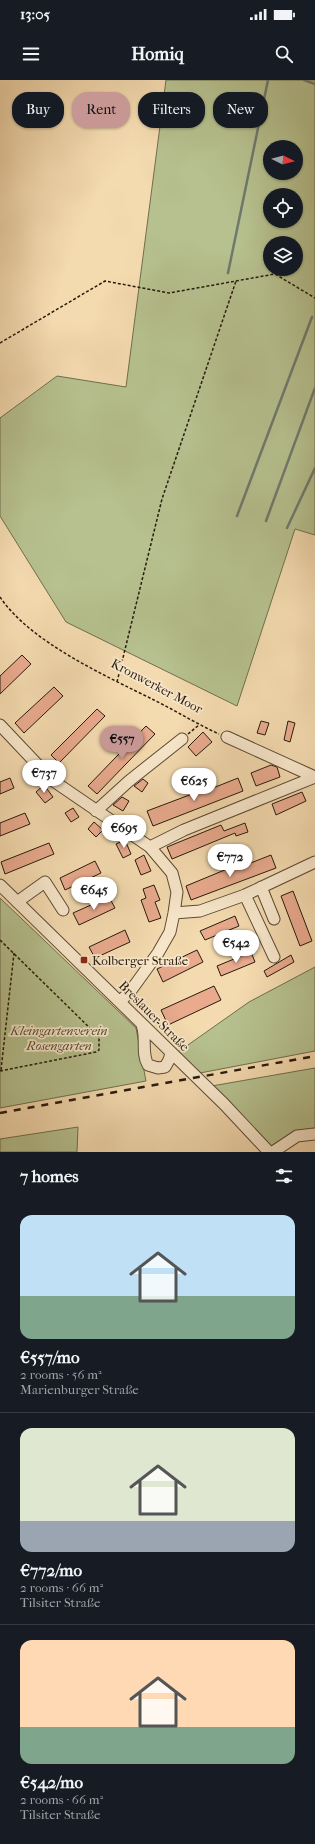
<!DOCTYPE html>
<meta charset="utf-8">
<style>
:root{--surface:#171b24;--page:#242831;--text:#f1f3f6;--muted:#9ea1a6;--line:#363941;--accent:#c59692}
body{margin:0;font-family:"IM FELL French Canon",serif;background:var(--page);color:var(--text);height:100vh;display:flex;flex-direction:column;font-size:15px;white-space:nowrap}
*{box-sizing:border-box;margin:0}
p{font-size:13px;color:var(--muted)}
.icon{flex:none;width:22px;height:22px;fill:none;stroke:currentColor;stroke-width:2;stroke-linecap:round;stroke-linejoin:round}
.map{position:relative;height:1072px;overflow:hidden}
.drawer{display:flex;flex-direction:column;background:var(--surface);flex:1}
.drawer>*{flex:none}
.top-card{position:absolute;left:12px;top:12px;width:291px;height:36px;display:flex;gap:8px}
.needle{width:26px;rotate:96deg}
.buttons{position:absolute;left:263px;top:60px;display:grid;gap:8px}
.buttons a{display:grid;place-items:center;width:40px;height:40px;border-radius:50%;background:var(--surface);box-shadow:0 1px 3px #0004;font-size:20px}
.price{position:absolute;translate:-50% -34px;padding:0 9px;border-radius:14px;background:#fff;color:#222;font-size:13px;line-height:26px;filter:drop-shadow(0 1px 2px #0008)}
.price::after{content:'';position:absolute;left:50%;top:24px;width:12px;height:9px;margin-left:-6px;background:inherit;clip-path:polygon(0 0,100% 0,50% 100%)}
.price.selected{background:var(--accent);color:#111}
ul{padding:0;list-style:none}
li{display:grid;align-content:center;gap:8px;height:212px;padding:0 20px}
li+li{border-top:1px solid var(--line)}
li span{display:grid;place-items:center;height:124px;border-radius:12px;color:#555}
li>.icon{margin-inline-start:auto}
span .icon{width:72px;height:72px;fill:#fffc;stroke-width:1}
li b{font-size:17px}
h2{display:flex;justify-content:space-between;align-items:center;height:48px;padding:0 20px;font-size:17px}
.pill{padding:0 14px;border-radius:16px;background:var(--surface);box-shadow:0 1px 3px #0004;font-size:14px;line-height:36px}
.pill.selected{background:var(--accent);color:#111}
.status{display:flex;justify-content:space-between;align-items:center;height:28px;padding:0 20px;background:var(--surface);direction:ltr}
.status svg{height:11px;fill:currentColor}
header{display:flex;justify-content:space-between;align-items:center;height:52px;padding:0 20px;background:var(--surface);font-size:18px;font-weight:700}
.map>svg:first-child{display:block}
.green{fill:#b6c18f;stroke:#6f6e4e;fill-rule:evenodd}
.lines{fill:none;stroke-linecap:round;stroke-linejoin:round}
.stream{stroke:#6e7a6d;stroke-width:2.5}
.building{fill:#e9aa8e;stroke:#281a0c}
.minor-casing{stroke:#5b4a35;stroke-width:13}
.path{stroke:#281a0c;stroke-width:1.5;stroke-dasharray:3 2;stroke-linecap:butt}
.minor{stroke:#f8e7cb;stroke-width:11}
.rail{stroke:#281a0c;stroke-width:2.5;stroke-dasharray:7 7;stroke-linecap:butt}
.poi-dot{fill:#8f2418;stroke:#f8e7cb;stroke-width:1.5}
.labels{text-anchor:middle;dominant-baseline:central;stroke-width:3.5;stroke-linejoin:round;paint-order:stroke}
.street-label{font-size:13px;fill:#281a0c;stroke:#f8e7cb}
.poi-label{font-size:13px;fill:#281a0c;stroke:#f8e7cb;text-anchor:start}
.park-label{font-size:13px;font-style:italic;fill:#534c33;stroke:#f8e7cb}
</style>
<div class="status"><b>13:05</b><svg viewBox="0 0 49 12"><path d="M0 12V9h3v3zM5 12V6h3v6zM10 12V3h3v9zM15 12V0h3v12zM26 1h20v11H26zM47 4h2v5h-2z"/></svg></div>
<header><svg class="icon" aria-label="menu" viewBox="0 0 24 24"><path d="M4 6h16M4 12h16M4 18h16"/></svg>Homiq<svg class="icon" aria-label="search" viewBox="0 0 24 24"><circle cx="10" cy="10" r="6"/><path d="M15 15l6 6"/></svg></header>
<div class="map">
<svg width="315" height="1072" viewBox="0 0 315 1072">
<rect width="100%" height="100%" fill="#f4daaf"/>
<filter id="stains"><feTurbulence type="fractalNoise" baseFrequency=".005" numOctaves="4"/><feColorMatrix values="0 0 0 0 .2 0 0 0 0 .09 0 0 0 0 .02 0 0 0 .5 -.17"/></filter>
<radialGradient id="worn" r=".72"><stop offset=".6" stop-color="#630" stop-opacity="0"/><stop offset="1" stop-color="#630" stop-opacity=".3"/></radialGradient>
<!-- green -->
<path class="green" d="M166 0H315V455L295 449 237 626 66 542 0 436V338L57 296 126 307ZM270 67H296V93H270ZM270 115H296V141H270ZM270 163H296V189H270Z
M0 818 136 948 146 1001 0 1028Z
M315 887V971L200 993 178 972 249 922Z
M315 988V1054L273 1072 206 1007Z
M78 1047 77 1072H0V1059Z"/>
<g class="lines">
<!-- stream -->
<path class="stream" d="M304 0 315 4
M228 193 268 0
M237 436 312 237
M266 441 315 308
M287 448 315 388"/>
</g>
<!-- building -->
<path class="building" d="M22 575 31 584 0 614V596Z
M54 607 63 616 24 653 15 643Z
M97 629 105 636 59 683 51 675Z
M261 641 269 643 265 655 257 653Z
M288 641 295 643 290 662 284 660Z
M146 646 155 654 97 714 88 706Z
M203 652 212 662 196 676 188 667Z
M271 685 277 687 280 697 256 706 251 693Z
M10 698 14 708 0 714V702Z
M238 698 243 711 153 746 147 731 192 714 193 716Z
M143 699 148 703 142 712 134 706Z
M44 705 53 717 45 723 36 712Z
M302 712 306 721 276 735 272 724Z
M122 717 129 721 123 731 113 725Z
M73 728 79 737 71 742 65 733Z
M25 733 30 744 0 756V743Z
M94 742 103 750 96 757 88 749Z
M245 743 248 752 236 756 235 753 172 779 167 767 221 745 224 751Z
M125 760 131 774 123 778 116 764Z
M49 763 54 774 5 794 1 782Z
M144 775 151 791 141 795 135 780Z
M271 775 276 788 191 820 186 806 227 789 228 792Z
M95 781 101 793 65 810 60 798Z
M154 805 160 820 155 822 161 838 149 842 141 820 146 818 143 809Z
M293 811 312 861 300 866 281 816Z
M109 817 115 828 79 845 73 833Z
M235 836 239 846 205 860 200 851Z
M125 850 130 862 95 878 89 867Z
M197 870 203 882 163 902 157 889Z
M251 872 255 882 221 896 217 886Z
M291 875 294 882 267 897 264 891Z
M214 906 221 920 168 945 161 930Z"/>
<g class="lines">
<defs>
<path id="minor" d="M0 645 52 700 150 767 172 793 177 812 174 833 170 852 158 873 132 909 120 922
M227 657 315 697
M96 731 129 701 182 659
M150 767 184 750 315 697
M0 805 224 1024 269 1072
M261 807 274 839
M245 815 274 877
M17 822 45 802 63 830
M174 833 200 831 245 815 315 782
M142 945C147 958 141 973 148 985L158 988 165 987 169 980 171 973
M273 1072 297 1056 315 1054"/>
</defs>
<!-- minor casing -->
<use href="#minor" class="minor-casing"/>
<!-- path -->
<path class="path" d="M0 263 105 201 169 213 275 194 315 218
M0 517C30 562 106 596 154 620 176 631 197 644 219 654
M117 602 162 419 236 201
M188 654 199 645
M0 860 99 957V970L96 972 0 991
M145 933 150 935 174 958 175 963
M1 990 14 873"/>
<!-- minor -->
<use href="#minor" class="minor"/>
<!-- rail -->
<path class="rail" d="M0 1033 315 976"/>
</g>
<!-- markers -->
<rect class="poi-dot" x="80" y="876" width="8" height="8" rx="2"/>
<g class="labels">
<!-- street labels -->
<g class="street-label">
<text transform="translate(157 606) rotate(28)">Kronwerker Moor</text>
<text transform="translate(154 936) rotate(45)">Breslauer Straße</text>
</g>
<!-- poi labels -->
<g class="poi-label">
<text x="92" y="880">Kolberger Straße</text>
</g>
<!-- park labels -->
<g class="park-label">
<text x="59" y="950">Kleingartenverein<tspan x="59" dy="15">Rosengarten</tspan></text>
</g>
</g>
<rect width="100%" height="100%" filter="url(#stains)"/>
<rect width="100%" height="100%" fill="url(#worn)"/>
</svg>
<div class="buttons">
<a><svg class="needle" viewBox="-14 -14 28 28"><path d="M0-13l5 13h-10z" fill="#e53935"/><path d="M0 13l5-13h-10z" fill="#9ea1a6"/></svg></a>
<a><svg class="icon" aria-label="locate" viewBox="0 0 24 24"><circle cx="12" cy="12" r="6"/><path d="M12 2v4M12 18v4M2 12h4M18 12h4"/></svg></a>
<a><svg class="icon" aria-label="layers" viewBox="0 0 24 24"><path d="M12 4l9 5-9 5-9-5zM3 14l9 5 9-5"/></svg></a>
</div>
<b class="price selected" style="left:122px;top:680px">€557</b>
<b class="price" style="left:44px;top:714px">€737</b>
<b class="price" style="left:194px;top:722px">€625</b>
<b class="price" style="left:124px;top:769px">€695</b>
<b class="price" style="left:230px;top:798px">€772</b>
<b class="price" style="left:94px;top:831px">€645</b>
<b class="price" style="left:236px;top:884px">€542</b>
<div class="top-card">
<a class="pill">Buy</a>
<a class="pill selected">Rent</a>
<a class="pill">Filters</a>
<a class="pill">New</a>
</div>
</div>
<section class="drawer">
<h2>7 homes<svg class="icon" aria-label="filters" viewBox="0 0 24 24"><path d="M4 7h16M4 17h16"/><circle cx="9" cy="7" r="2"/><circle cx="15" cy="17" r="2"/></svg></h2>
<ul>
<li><span style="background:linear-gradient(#bfe0f5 65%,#7fa58c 0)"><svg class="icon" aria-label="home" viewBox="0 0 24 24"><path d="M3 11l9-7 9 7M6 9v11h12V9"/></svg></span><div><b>€557/mo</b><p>2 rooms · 56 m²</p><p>Marienburger Straße</p></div></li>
<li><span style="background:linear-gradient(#dfe7d0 75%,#9aa5b1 0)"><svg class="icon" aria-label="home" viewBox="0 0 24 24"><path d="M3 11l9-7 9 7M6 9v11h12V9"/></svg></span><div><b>€772/mo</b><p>2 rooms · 66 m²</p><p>Tilsiter Straße</p></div></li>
<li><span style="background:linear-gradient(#ffd9b3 70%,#7fa58c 0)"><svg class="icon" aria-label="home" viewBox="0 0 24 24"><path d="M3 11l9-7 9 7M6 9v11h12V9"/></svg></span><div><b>€542/mo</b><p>2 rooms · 66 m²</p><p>Tilsiter Straße</p></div></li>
</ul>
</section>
